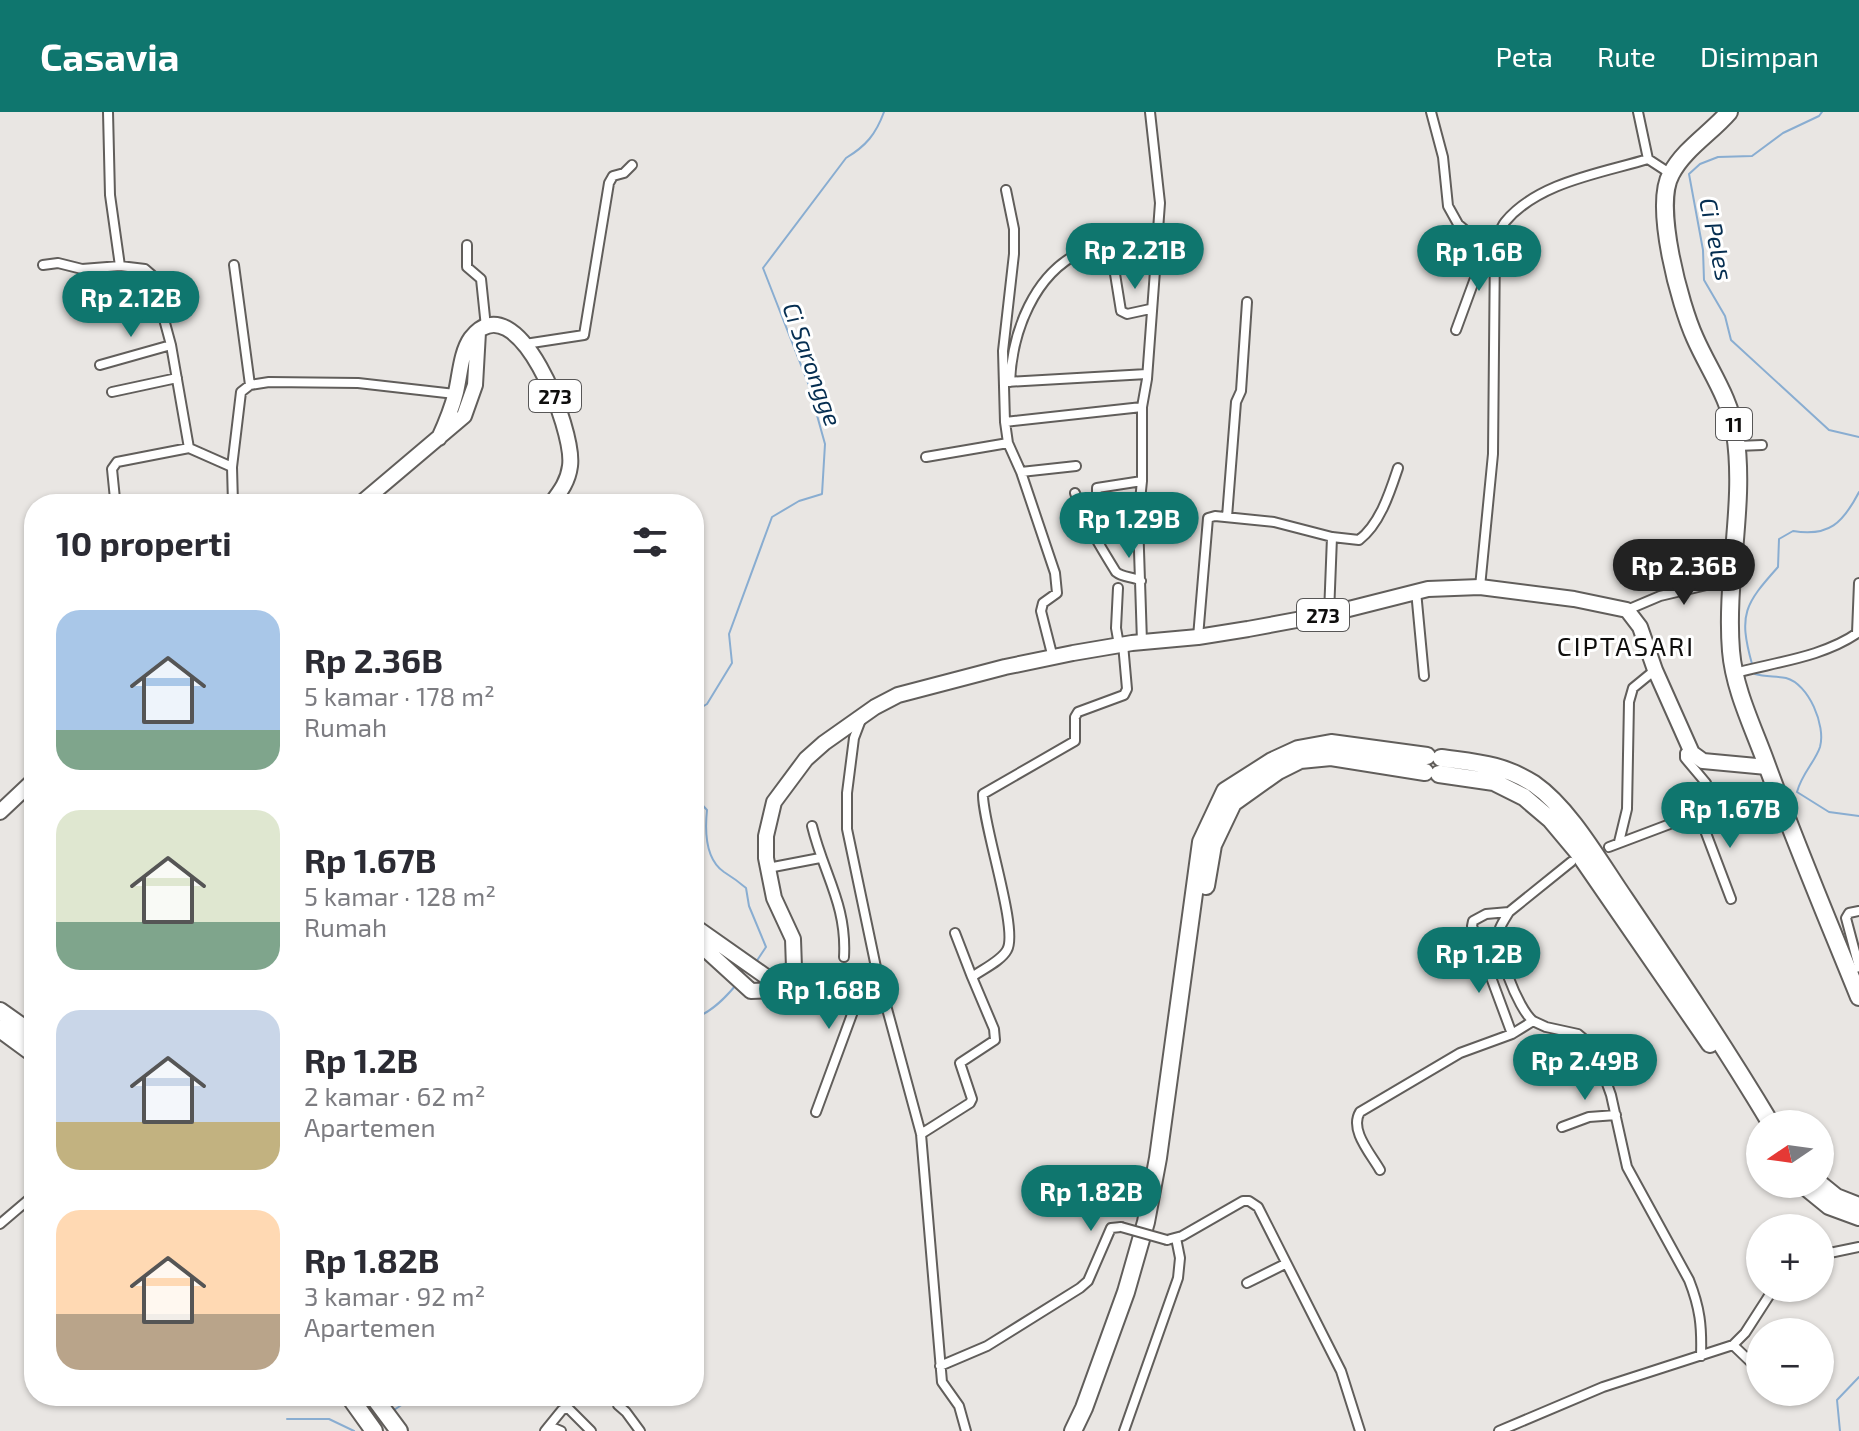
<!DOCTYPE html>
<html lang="id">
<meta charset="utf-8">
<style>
:root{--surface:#fff;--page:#f7f7f7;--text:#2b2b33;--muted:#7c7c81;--accent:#0f766e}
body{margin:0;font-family:"Exo 2",sans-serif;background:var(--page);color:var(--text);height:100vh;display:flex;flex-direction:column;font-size:30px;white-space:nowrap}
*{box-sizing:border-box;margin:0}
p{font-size:26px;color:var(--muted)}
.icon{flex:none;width:44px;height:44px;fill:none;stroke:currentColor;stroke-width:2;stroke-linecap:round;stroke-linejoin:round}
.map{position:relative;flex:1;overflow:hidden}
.panel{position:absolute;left:24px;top:382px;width:680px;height:912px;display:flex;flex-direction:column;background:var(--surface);border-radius:32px;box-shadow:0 2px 6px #0004}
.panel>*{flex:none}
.needle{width:52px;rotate:257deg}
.controls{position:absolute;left:1746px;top:998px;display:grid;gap:16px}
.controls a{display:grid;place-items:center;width:88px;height:88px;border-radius:50%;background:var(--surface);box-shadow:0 2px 6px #0004;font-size:40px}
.price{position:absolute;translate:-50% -68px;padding:0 18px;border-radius:28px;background:var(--accent);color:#fff;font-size:26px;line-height:52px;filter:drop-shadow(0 2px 4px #0008)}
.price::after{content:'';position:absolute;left:50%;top:48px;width:24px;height:18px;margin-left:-12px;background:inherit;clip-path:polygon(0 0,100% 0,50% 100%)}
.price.current{background:#222;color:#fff}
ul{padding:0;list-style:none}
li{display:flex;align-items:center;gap:24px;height:200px;padding:0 32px}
li span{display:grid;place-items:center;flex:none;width:224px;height:160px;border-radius:24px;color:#555}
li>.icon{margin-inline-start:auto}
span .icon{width:96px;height:96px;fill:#fffc;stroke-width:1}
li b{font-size:34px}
h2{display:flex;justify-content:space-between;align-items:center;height:96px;padding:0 32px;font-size:34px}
header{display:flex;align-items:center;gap:48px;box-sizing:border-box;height:112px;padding:0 40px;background:var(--accent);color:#fff}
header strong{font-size:38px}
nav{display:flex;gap:44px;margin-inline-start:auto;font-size:28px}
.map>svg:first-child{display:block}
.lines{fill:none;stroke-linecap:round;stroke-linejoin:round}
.stream{stroke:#89add1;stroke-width:2}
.street-casing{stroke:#615e5b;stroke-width:12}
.primary-casing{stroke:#615e5b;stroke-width:18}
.highway-casing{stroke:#615e5b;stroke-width:20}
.street{stroke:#fff;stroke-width:8}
.primary{stroke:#fff;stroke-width:14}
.highway{stroke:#fff;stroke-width:16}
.street-bridge-casing{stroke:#615e5b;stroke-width:12;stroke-linecap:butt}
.street-bridge{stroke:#fff;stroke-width:8}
.labels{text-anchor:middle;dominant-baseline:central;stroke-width:6;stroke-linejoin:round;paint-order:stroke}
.shield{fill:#fff;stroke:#575656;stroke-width:2}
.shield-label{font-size:20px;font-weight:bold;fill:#0f0e0d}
.water-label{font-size:24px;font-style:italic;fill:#052e51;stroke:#fff}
.quarter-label{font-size:26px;letter-spacing:2px;fill:#0f0e0d;stroke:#fff}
</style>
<header>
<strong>Casavia</strong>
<nav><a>Peta</a><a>Rute</a><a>Disimpan</a></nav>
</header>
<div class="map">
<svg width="1859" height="1319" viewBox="0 0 1859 1319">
<rect width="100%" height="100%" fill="#e9e6e3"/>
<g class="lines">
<!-- stream -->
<path class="stream" d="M1822 0 1819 4 1783 21 1752 44 1718 45 1700 52 1689 62 1703 138 1704 168 1725 204 1731 228 1829 318 1859 325
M1752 552C1738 502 1745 492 1778 455L1779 427 1793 419C1829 425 1843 411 1859 380
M1753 558 1755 562C1765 565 1776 564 1786 566 1809 572 1826 614 1820 635 1815 650 1802 661 1797 680L1829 700 1859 704
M694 600 707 592 732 551 729 522 772 405 799 389 822 382 825 332 808 271 763 156 846 46C866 34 876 22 884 0
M694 684 707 698C705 717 705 747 724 760 732 765 739 770 746 776L749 794 766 835 756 850
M694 906C711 901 725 886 736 873
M394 1298 415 1284
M287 1307H329L354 1319
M1840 1319 1837 1288 1859 1265"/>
<defs>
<path id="street" d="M108 0 110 83 120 154 145 157 152 163 171 233 189 336 232 355 233 392
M1431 0 1443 45 1448 94 1458 112 1471 123 1483 151 1494 157
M1638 0 1648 47
M1006 78 1014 117V142L1003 239 1005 310 1008 331 1021 360 1055 461 1057 481 1043 491 1041 499 1053 546
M467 133V155L481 167 486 215
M43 153 58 151 82 157 120 154
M234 153 250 273
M1456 218 1474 169 1483 151
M525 232 584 223 609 71 613 64 624 61 632 53
M100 253 171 233
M1006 270 1147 262
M1010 270C1012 220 1034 162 1081 140 1090 135 1100 129 1110 131L1121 199 1127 202 1150 197
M112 280 177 266
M1005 310 1142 295
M1737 334 1762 333
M926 345 1008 331
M232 355 241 280 250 273 269 270 358 271 455 282
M1021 360 1076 354
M1075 381C1085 410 1100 434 1116 460 1123 466 1132 464 1141 469
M115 387 112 357 117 350 189 336
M1227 405 1236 290 1241 279 1247 190
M1092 421 1097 410V376L1142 369
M1480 475 1493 342 1495 133C1498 126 1500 116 1505 110 1538 70 1602 61 1648 47L1671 62
M1118 476 1116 516 1119 533
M1416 479 1424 564
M1627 498 1660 484 1732 467
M1329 502 1332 425
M1857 521 1859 471
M1198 525 1208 406 1215 404 1274 410 1332 425 1359 428C1380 412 1390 380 1398 356
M1142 530 1138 408 1142 369V295L1147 267 1160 91 1150 0
M1735 561C1776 550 1824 545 1859 520
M862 605 854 626 847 681V717L877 860 921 1022 942 1270 959 1294 966 1319
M1689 637 1685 641V646L1706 671 1713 695
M1698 700 1731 787
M812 714C824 763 847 793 844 845
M1619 730 1627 697 1629 590 1633 576 1655 558
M1609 735 1723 692
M1571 750 1509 800 1486 802 1473 809 1472 814 1512 922 1533 909 1546 915 1578 922 1584 927 1602 958 1611 983 1627 1055 1689 1168C1700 1196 1702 1214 1701 1244
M768 756 820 746
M1509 800C1506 805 1502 811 1500 816 1494 836 1518 897 1533 909
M955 821 972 865
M1848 858 1859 855 1846 806 1849 801 1859 799
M816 1000 858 886 867 871 877 860
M1562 1015 1589 1005 1616 1003
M921 1022 970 991 972 987 960 951 995 928 994 917 972 865C983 857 1001 849 1007 838 1019 818 982 711 983 682L1075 629V605L1078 600 1124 583 1127 577 1123 532
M1380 1058C1371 1042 1349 1018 1360 1000L1460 941 1512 922
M0 1112 34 1083
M1167 1128 1182 1124 1243 1089H1249L1258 1095 1341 1259 1360 1319
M1820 1143 1859 1135
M1247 1171 1285 1152
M1733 1233 1758 1257
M940 1254 987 1234 1080 1176 1088 1169 1111 1116 1121 1115
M618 1293 626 1300 640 1319
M549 1314 562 1298 568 1296 591 1319
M545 1319 549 1314 561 1319
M1124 1319 1178 1166 1180 1146 1176 1126
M1499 1319 1603 1275 1733 1233 1745 1221 1774 1176"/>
<path id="primary" d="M439 326C446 311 452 296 456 280 460 263 461 240 471 226 517 168 575 318 570 354 568 370 560 380 551 392
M360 392 464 304 475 273 478 220
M0 700 34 668
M694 814 768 866 776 867 790 858
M694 827 751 879 773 878 789 865 794 856 793 827 774 786 766 746V724L774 690 806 647 824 631 875 595 898 583 1005 555 1073 541 1132 531 1198 525 1248 517 1329 502 1428 477 1480 475 1574 487 1627 498 1640 515 1655 558 1692 641 1703 649 1767 655"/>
<path id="highway" d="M1729 0C1711 21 1684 37 1671 62 1653 94 1680 193 1695 226 1709 258 1730 286 1735 321 1746 392 1725 466 1731 539 1734 576 1752 613 1765 648 1794 728 1827 806 1859 885
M1441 646C1477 651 1503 652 1534 672 1570 697 1600 751 1625 787 1675 861 1725 935 1771 1012
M1439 662 1494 670 1524 685 1551 708 1577 739 1710 932
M1206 774 1213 733 1233 691 1278 659 1300 648 1331 645 1425 660
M0 899 34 923
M0 917 34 942
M1802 1072 1829 1094 1859 1105
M1820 1072 1836 1085 1859 1094
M349 1284 374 1319
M373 1284 399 1319
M1073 1319 1084 1296 1126 1180 1146 1110 1158 1046 1201 730 1225 679 1272 649 1298 637 1331 631 1427 644"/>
</defs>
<!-- street casing -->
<use href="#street" class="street-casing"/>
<!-- primary casing -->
<use href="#primary" class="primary-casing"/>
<!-- highway casing -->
<use href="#highway" class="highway-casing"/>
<!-- street -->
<use href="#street" class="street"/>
<!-- primary -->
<use href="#primary" class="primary"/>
<!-- highway -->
<use href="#highway" class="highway"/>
<defs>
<path id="street-bridge" d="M1121 1115 1167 1128"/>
</defs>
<!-- street-bridge casing -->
<use href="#street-bridge" class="street-bridge-casing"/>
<!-- street-bridge -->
<use href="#street-bridge" class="street-bridge"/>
</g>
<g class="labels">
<!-- shield labels -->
<g class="shield">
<rect x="529" y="268" width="52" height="32" rx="6"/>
<rect x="1716" y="296" width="36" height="32" rx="6"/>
<rect x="1297" y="487" width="52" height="32" rx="6"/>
</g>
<g class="shield-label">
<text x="555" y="284">273</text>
<text x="1734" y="312">11</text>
<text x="1323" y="503">273</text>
</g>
<!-- water labels -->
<g class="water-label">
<text transform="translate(1717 127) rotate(78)">Ci Peles</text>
<text transform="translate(813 252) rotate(70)">Ci Sarongge</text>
</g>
<!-- quarter labels -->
<g class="quarter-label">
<text x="1626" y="533">CIPTASARI</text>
</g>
</g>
</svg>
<div class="controls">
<a><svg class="needle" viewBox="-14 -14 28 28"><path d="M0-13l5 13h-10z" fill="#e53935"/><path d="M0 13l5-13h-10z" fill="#7c7c81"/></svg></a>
<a>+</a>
<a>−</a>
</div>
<b class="price" style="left:1135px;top:179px">Rp 2.21B</b>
<b class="price" style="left:1479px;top:181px">Rp 1.6B</b>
<b class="price" style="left:131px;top:227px">Rp 2.12B</b>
<b class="price" style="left:1129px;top:448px">Rp 1.29B</b>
<b class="price current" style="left:1684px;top:495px">Rp 2.36B</b>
<b class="price" style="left:1730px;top:738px">Rp 1.67B</b>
<b class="price" style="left:1479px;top:883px">Rp 1.2B</b>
<b class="price" style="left:829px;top:919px">Rp 1.68B</b>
<b class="price" style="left:1585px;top:990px">Rp 2.49B</b>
<b class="price" style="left:1091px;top:1121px">Rp 1.82B</b>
<section class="panel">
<h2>10 properti<svg class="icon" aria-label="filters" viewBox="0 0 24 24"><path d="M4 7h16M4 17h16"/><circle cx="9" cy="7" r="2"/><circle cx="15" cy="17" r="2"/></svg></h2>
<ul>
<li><span style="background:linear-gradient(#a9c7e8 75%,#7fa58c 0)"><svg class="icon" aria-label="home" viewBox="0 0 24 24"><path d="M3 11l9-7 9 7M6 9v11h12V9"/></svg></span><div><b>Rp 2.36B</b><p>5 kamar · 178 m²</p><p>Rumah</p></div></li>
<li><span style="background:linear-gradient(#dfe7d0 70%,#7fa58c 0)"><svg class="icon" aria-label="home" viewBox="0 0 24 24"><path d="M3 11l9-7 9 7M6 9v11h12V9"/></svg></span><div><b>Rp 1.67B</b><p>5 kamar · 128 m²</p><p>Rumah</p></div></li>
<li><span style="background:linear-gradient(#c9d6e8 70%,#c2b280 0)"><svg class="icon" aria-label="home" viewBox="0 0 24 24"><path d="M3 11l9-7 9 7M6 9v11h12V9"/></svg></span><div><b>Rp 1.2B</b><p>2 kamar · 62 m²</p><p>Apartemen</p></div></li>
<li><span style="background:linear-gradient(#ffd9b3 65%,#b9a48a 0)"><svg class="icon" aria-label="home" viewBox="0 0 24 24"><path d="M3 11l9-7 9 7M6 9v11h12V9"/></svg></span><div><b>Rp 1.82B</b><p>3 kamar · 92 m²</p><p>Apartemen</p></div></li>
</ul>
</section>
</div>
